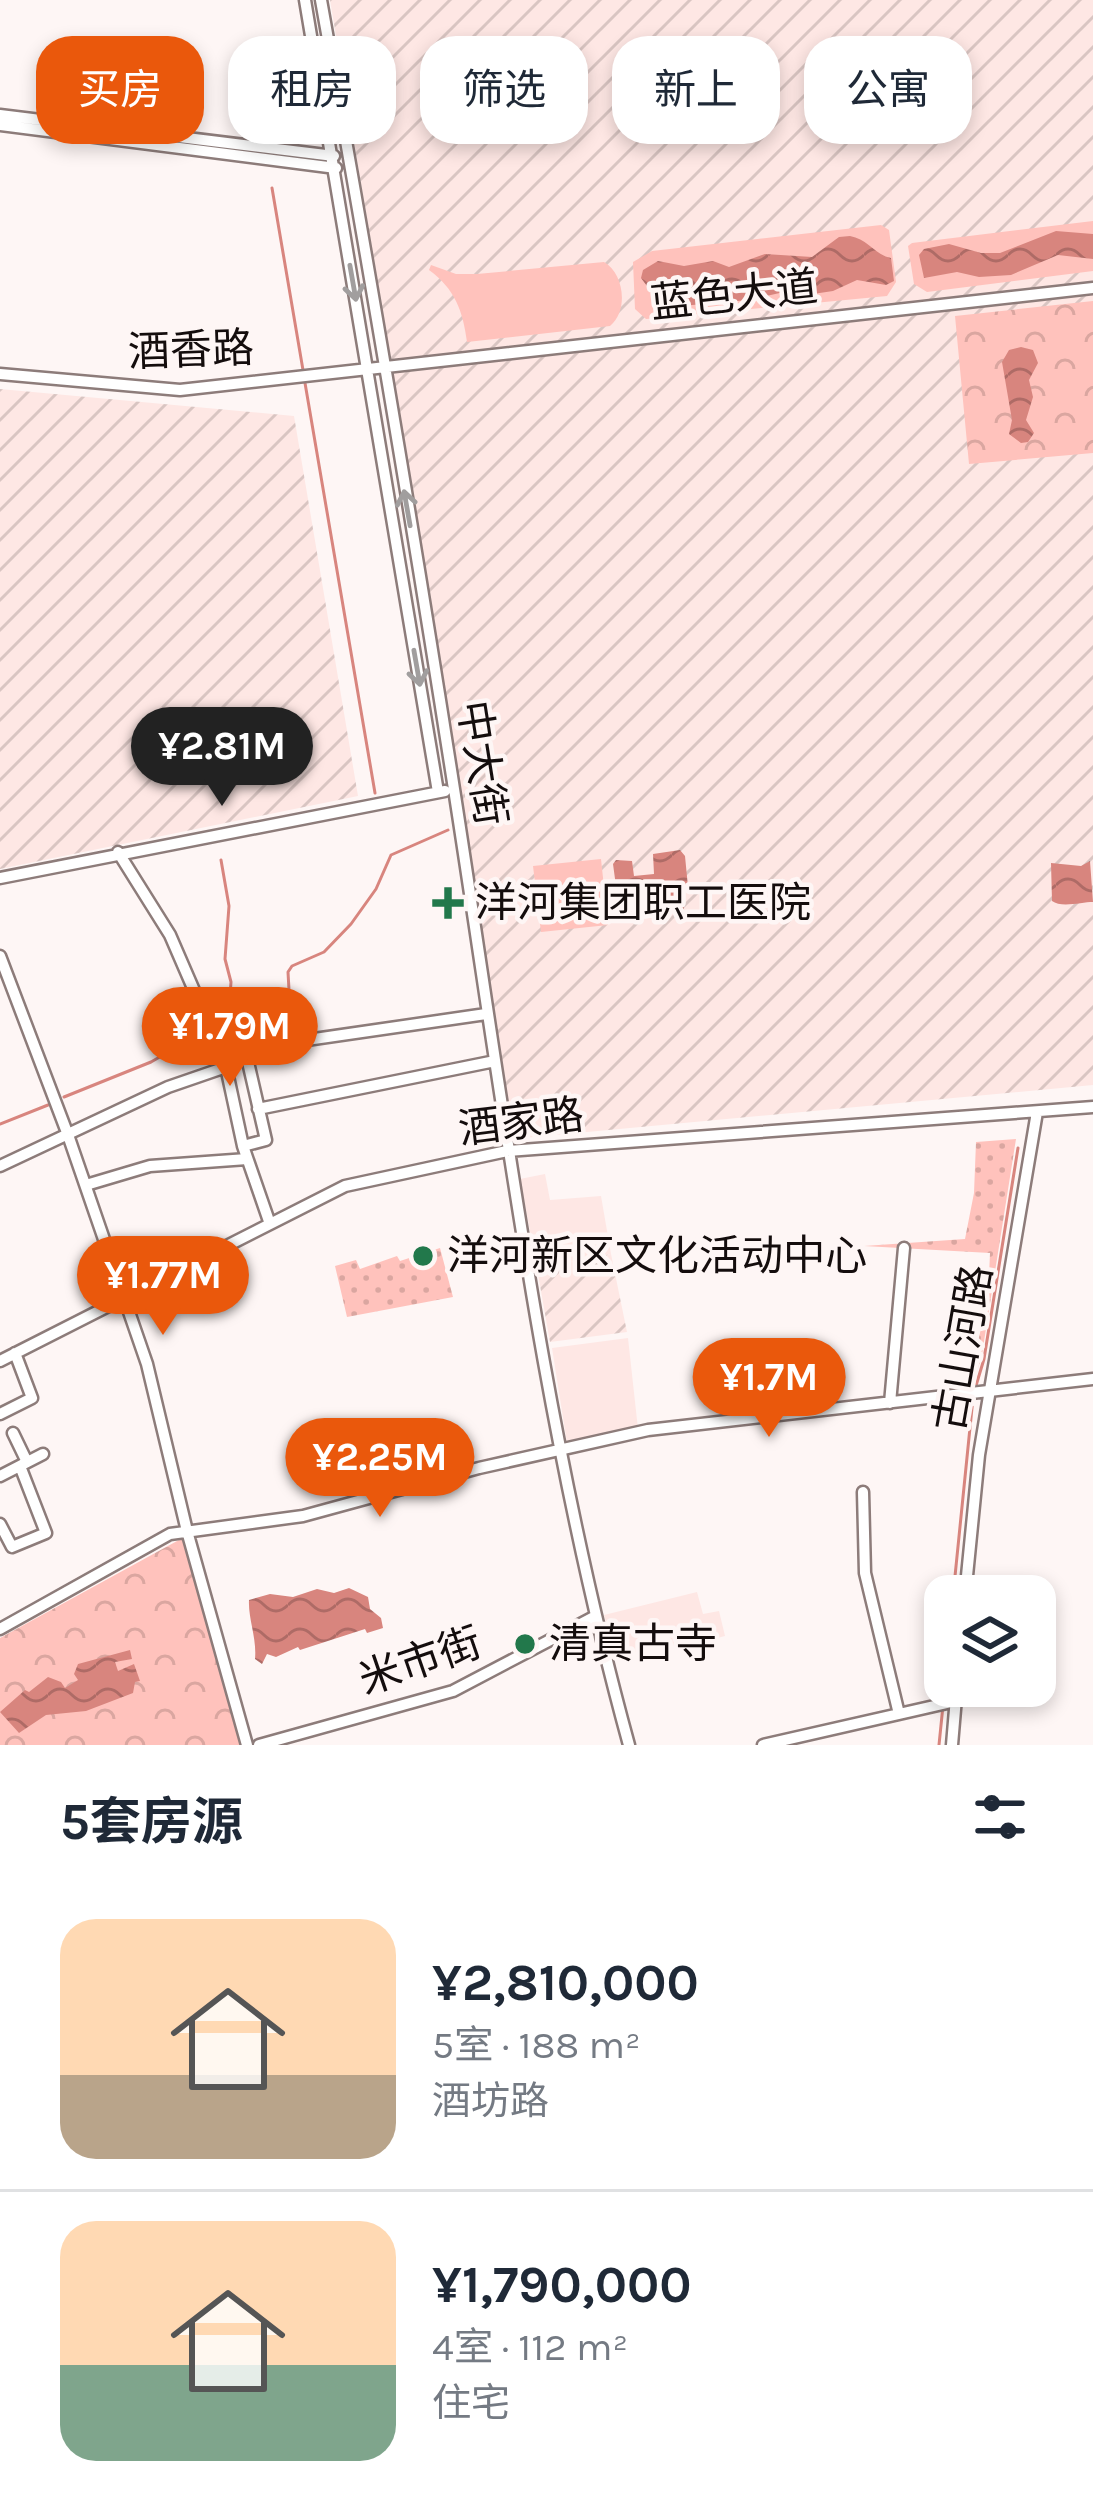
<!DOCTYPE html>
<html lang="zh">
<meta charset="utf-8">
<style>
:root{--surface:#fff;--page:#f6f6f7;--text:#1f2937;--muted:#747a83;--line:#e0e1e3;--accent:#ea580c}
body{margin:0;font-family:Karla,"Noto Sans SC",sans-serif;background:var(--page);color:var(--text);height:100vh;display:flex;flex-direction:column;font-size:45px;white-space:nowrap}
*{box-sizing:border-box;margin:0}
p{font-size:39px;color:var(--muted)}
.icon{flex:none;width:66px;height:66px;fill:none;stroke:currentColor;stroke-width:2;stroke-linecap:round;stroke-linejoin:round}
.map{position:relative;height:1745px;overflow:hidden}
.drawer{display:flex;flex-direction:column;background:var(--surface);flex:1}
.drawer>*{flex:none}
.top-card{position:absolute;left:36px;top:36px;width:1023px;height:108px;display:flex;gap:24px}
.fabs{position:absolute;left:924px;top:1575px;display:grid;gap:24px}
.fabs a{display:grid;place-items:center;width:132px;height:132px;border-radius:24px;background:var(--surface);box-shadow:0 6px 18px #0003;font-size:60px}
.price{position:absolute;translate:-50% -102px;padding:0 27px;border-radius:42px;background:var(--accent);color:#fff;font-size:39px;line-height:78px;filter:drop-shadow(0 3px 6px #0008)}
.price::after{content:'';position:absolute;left:50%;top:72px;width:36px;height:27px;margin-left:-18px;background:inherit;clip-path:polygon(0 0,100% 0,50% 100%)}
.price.on{background:#222;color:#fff}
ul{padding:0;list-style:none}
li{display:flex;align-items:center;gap:36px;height:300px;padding:0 60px}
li+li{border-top:3px solid var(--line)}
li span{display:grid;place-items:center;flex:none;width:336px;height:240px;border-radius:36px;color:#555}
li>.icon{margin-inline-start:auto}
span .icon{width:144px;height:144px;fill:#fffc;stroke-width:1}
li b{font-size:51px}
h2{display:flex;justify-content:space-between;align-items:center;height:144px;padding:0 60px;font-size:51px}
.tag{padding:0 42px;border-radius:36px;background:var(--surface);box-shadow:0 6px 18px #0003;font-size:42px;line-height:108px}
.tag.on{background:var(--accent);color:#fff}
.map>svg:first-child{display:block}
.built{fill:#fee7e4}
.industrial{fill:url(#industrial-furrows)}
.grass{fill:url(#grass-dots)}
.park{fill:url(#park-crowns)}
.garden{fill:#ffc2bc}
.water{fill:url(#water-waves)}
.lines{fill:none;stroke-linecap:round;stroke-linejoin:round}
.stream{stroke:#d8857e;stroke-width:3}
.minor-casing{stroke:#8d7c7a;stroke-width:15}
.minor{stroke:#fff;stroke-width:10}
.oneway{stroke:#a19e9e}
.poi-dot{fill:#22784b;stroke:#fef6f5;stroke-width:4.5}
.labels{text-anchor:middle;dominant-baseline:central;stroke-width:9;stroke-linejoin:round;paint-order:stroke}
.street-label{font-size:42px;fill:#140d0d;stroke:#fef6f5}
.poi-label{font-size:42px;fill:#140d0d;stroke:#fef6f5;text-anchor:start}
</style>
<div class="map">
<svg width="1093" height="1745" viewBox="0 0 1093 1745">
<defs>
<pattern id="industrial-furrows" width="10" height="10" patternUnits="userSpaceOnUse" patternTransform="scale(3)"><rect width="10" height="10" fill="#fee7e4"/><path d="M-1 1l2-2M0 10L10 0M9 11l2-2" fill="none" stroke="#d9c5c2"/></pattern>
<pattern id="grass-dots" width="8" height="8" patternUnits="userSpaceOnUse" patternTransform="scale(3)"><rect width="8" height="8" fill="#ffc2bc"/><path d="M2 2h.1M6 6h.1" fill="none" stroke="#daa6a0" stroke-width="1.8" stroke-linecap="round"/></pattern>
<pattern id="park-crowns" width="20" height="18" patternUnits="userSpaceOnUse" patternTransform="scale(3)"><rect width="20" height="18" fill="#ffc2bc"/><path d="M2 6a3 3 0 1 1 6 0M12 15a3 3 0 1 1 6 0" fill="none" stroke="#daa6a0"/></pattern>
<pattern id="water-waves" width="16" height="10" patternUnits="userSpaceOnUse" patternTransform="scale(3)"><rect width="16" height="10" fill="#d8857e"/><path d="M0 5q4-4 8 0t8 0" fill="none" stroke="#ae6b66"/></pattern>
</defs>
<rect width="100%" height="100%" fill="#fef6f5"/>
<!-- built -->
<path class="built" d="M545 1174 550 1200 601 1196 611 1254 570 1262 566 1250 535 1257 520 1179Z
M628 1338 638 1429 567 1443 552 1348Z
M697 1592 703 1614 719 1611 725 1636 675 1649 673 1643 615 1657 604 1615Z"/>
<!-- industrial -->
<path class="industrial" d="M330 0H1093V1085L512 1139 395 385Z
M0 389 294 416 358 796 0 869Z
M567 1250 571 1262 611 1254 627 1332 550 1342 535 1257Z"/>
<!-- grass -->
<path class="grass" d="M1016 1139 982 1354 973 1387 967 1388 988 1299 990 1253 864 1246 965 1239 974 1193 976 1142Z
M440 1248 453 1297 347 1317 335 1266 356 1260 360 1269 397 1256 400 1261Z"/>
<!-- park -->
<path class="park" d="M1093 301V453L969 464 955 316Z
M188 1535 247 1741 240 1745H0V1638Z"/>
<!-- garden -->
<path class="garden" d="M1093 221V271L927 292 914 284 908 246 912 243Z
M881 225 889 230 896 282 887 296 646 319 635 309 633 262 652 251Z
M604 262C624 273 629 311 610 326L467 342C463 311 455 289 429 270L431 265 456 274H477Z
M601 859 608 925 541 932 533 866Z"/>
<!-- water -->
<path class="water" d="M1056 231 1093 234V259L1058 255 1011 275 979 277 957 272 924 278 919 255 924 249 949 244 981 253H1000Z
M850 236C868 239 875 255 891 258L894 281 886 285 857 280 833 291 813 294 784 292 749 300 681 306 650 290 641 278 643 270 658 261 684 266 713 261 729 267 765 254 812 257 839 237Z
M1021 347 1033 350 1038 363 1029 380 1033 397 1026 420 1034 433 1028 442 1021 443 1009 434 1012 420 1002 362 1009 350Z
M680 850 685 856 688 887 684 889V913H631L618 901 613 864 616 860 632 861 634 876 654 874 653 854Z
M1090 861 1093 902C1082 902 1061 908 1052 901L1051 863 1081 866Z
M349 1588 368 1597 370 1609 381 1618 383 1628 367 1633 365 1629 300 1650 298 1647 276 1657 267 1654 262 1664 255 1659C257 1638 248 1619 249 1600L270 1594 293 1597 317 1589 334 1593Z
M130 1650 132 1659 115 1662 118 1671 134 1664 140 1681 135 1682 133 1693 86 1711 46 1715 19 1733 0 1712 25 1690 29 1692 48 1677 61 1682 65 1688 78 1680 74 1674 78 1664Z"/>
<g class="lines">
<!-- stream -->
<path class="stream" d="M272 188 303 370
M305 383 375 793
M221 860 229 906 225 959 231 982 229 1011
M215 1023 229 1013 237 1016 289 990 288 972 292 966 324 952 351 924 376 889 391 855 448 830
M64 1097 151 1062 208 1029
M0 1124 48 1105
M975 1389 984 1359 1018 1148
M953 1596 973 1398
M939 1745 945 1686"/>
<defs>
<path id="minor" d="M305 0 438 792
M321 0C368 262 413 526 454 789 504 1109 543 1433 629 1745
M0 115 334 156
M0 125 336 168
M0 374 180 390 1093 288
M118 852 170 935 212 1032 226 1067 243 1146 270 1224
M0 878 445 791
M0 956 68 1135 147 1364 187 1531 247 1745
M258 1109 495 1061
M243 1146 266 1140 245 1049 486 1014
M0 1166 168 1087 226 1067
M86 1185 150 1166 247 1159
M0 1361 345 1186 507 1151 1093 1107
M890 1403 904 1248
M0 1414 32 1398 15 1353
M13 1433 27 1462
M0 1476 43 1454
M863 1492 865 1573 899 1714
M0 1524 12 1547 46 1533 20 1466
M965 1596 979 1455 1037 1112
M0 1629 170 1534 303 1516 479 1468 648 1430 1093 1379
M259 1745 453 1691 594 1617
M763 1745 956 1701
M952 1745 957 1686"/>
</defs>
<!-- minor casing -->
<use href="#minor" class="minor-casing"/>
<!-- minor -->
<use href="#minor" class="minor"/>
</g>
<!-- one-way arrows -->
<defs><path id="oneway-shaft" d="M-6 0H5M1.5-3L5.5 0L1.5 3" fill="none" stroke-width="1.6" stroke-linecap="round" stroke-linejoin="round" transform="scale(3)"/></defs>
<g class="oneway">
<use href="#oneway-shaft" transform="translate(353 283) rotate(80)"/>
<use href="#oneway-shaft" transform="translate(407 508) rotate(-100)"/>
<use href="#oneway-shaft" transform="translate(417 668) rotate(80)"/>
</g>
<!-- markers -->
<g class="poi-dot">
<path d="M442 885h12v12h12v12h-12v12h-12v-12h-12v-12h12z"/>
<circle cx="423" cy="1256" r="12"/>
<circle cx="525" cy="1644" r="12"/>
</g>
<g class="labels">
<!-- street labels -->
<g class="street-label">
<text transform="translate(734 295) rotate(-6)">蓝色大道</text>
<text transform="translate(191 350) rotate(-2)">酒香路</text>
<text transform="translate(482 763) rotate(81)">中大街</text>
<text transform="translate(521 1122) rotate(-7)">酒家路</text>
<text transform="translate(963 1348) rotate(-80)">古山河路</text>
<text transform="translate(420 1661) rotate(-19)">米市街</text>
</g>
<!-- poi labels -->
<g class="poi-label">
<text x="475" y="903">洋河集团职工医院</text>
<text x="447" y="1256">洋河新区文化活动中心</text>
<text x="549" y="1644">清真古寺</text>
</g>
</g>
</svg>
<div class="fabs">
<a><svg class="icon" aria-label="layers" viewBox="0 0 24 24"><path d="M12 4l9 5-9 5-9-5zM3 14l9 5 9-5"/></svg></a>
</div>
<b class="price on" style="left:222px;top:809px">¥2.81M</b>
<b class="price" style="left:230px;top:1089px">¥1.79M</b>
<b class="price" style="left:163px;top:1338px">¥1.77M</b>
<b class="price" style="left:769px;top:1440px">¥1.7M</b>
<b class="price" style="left:380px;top:1520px">¥2.25M</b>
<div class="top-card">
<a class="tag on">买房</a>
<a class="tag">租房</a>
<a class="tag">筛选</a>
<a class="tag">新上</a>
<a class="tag">公寓</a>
</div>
</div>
<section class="drawer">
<h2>5套房源<svg class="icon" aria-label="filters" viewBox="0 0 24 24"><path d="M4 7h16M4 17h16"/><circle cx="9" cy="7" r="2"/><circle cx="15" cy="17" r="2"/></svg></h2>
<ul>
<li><span style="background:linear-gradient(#ffd9b3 65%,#b9a48a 0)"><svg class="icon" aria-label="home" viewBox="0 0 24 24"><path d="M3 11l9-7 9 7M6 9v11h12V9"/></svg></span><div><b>¥2,810,000</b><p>5室 · 188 m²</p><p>酒坊路</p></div></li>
<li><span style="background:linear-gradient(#ffd9b3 60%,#7fa58c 0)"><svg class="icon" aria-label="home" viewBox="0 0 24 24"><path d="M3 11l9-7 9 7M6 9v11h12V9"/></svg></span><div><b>¥1,790,000</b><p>4室 · 112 m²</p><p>住宅</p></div></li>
</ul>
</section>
